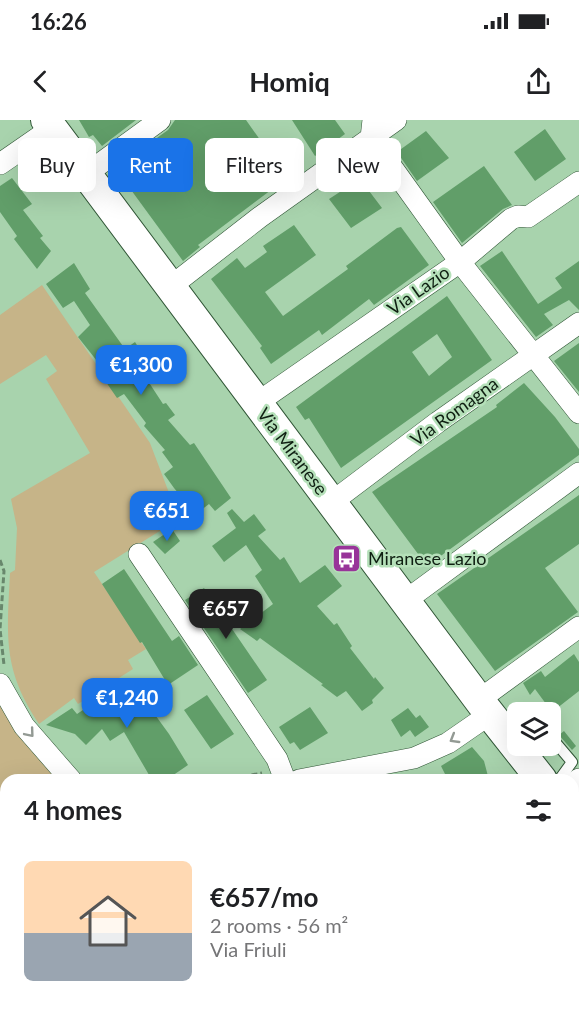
<!DOCTYPE html>
<meta charset="utf-8">
<style>
:root{--surface:#fff;--page:#f2f2f2;--text:#202124;--muted:#757577;--line:#e0e0e0;--accent:#1a73e8}
body{margin:0;font-family:Lato,sans-serif;background:var(--page);color:var(--text);height:100vh;display:flex;flex-direction:column;font-size:22px;white-space:nowrap}
*{box-sizing:border-box;margin:0}
p{font-size:20px;color:var(--muted)}
.icon{flex:none;width:33px;height:33px;fill:none;stroke:currentColor;stroke-width:2;stroke-linecap:round;stroke-linejoin:round}
.map{position:relative;flex:1;overflow:hidden}
.details{position:absolute;left:0px;top:654px;width:579px;height:236px;display:flex;flex-direction:column;background:var(--surface);border-radius:18px 18px 0 0;box-shadow:0 6px 24px #0002}
.details>*{flex:none}
.top-card{position:absolute;left:18px;top:18px;width:543px;height:54px;display:flex;gap:12px}
.buttons{position:absolute;left:507px;top:582px;display:grid;gap:12px}
.buttons a{display:grid;place-items:center;width:54px;height:54px;border-radius:9px;background:var(--surface);box-shadow:0 6px 24px #0002;font-size:30px}
.price{position:absolute;translate:-50% -51px;padding:0 14px;border-radius:12px;background:var(--accent);color:#fff;font-size:20px;line-height:39px;filter:drop-shadow(0 2px 3px #0008)}
.price::after{content:'';position:absolute;left:50%;top:36px;width:18px;height:14px;margin-left:-9px;background:inherit;clip-path:polygon(0 0,100% 0,50% 100%)}
.price.current{background:#222;color:#fff}
ul{padding:0;list-style:none}
li{display:flex;align-items:center;gap:18px;height:150px;padding:0 24px}
li+li{border-top:2px solid var(--line)}
li span{display:grid;place-items:center;flex:none;width:168px;height:120px;border-radius:9px;color:#555}
li>.icon{margin-inline-start:auto}
span .icon{width:72px;height:72px;fill:#fffc;stroke-width:1}
li b{font-size:26px}
h2{display:flex;justify-content:space-between;align-items:center;height:72px;padding:0 24px;font-size:26px}
.pill{padding:0 21px;border-radius:9px;background:var(--surface);box-shadow:0 6px 24px #0002;font-size:21px;line-height:54px}
.pill.current{background:var(--accent);color:#fff}
.status{display:flex;justify-content:space-between;align-items:center;height:42px;padding:0 30px;background:var(--surface);direction:ltr}
.status svg{height:16px;fill:currentColor}
header{display:flex;justify-content:space-between;align-items:center;height:78px;padding:0 24px;background:var(--surface);font-size:27px;font-weight:700}
.map>svg:first-child{display:block}
.green{fill:#c6b488}
.building{fill:#619e69;fill-rule:evenodd}
.lines{fill:none;stroke-linecap:round;stroke-linejoin:round}
.lane-casing{stroke:#305636;stroke-width:12}
.street-casing{stroke:#305636;stroke-width:22}
.secondary-casing{stroke:#305636;stroke-width:32}
.path{stroke:#68876c;stroke-width:3;stroke-dasharray:6 3;stroke-linecap:butt}
.lane{stroke:#fff;stroke-width:10}
.street{stroke:#fff;stroke-width:21}
.secondary{stroke:#fff;stroke-width:30}
.oneway{stroke:#939a94}
.labels{text-anchor:middle;dominant-baseline:central;stroke-width:5;stroke-linejoin:round;paint-order:stroke}
.street-label{font-size:18px;fill:#0f1f12;stroke:#b5e0b9}
.poi-label{font-size:18px;fill:#0f1f12;stroke:#b5e0b9;text-anchor:start}
</style>
<div class="status"><b>16:26</b><svg viewBox="0 0 49 12"><path d="M0 12V9h3v3zM5 12V6h3v6zM10 12V3h3v9zM15 12V0h3v12zM26 1h20v11H26zM47 4h2v5h-2z"/></svg></div>
<header><svg class="icon" aria-label="back" viewBox="0 0 24 24"><path d="M15 5l-7 7 7 7"/></svg>Homiq<svg class="icon" aria-label="share" viewBox="0 0 24 24"><path d="M12 15V3M7 8l5-5 5 5M5 13v7h14v-7"/></svg></header>
<div class="map">
<svg width="579" height="889" viewBox="0 0 579 889">
<rect width="100%" height="100%" fill="#a8d3ad"/>
<!-- green -->
<path class="green" d="M42 165 150 323 179 399 94 452 146 529 128 540 133 549 78 584 74 578 39 604C2 549 7 516 10 453L15 450 17 408 11 379 90 333 46 259 57 251 46 235 0 264V195Z
M0 583 60 660H6V705L0 707Z"/>
<!-- building -->
<path class="building" d="M79 0H136L102 26 93 15 89 17Z
M175 0H246L287 58 198 125 200 127 183 141 115 48 168 10Z
M292 0H335L345 14 315 36Z
M545 9 566 39 535 61 514 32Z
M426 11 449 38 417 61 397 32Z
M484 46 512 85 503 89 462 123 433 82Z
M12 58 32 84 23 90 43 116 40 118 51 131 37 149 14 119 17 116 0 92V66Z
M360 59 382 88 351 108 329 79Z
M294 105 316 135 265 172 283 196 348 149 346 146 397 108 401 107 429 145 374 185 369 179 322 215 319 210 271 244 260 228 262 226 211 159 237 138 245 148 267 132 263 126Z
M502 131 538 184 562 168 555 158 579 141V190L569 180 544 194 553 205 536 217 480 146Z
M74 143 90 169 85 173 125 229 135 222 154 252 146 258 163 284 166 283 175 295 168 300 190 325 194 323 231 378 215 391 209 384 196 394 174 368 164 354 173 347 162 332 165 330 144 306 146 303 124 274 117 278 97 249 101 246 78 217 90 205 74 181 63 188 46 164Z
M447 176 492 240 341 348 309 298 305 300 296 287ZM437 214 452 237 429 256 412 232Z
M579 223V272L554 241Z
M524 263 555 297 579 329V335L427 446 372 372 497 287 496 285Z
M579 375V424L545 448 578 492 495 551 437 474Z
M232 389 244 402 254 394 266 410 258 416 280 440 284 437 300 463 325 445 342 466 317 486 334 505 337 503 352 526 350 528 374 559 375 557 384 568 372 580 373 583 362 591 346 571 337 577 321 565 323 564 260 518 257 521 240 509 273 484 255 456 262 450 246 425 224 442 212 426 236 408 227 393Z
M172 409 180 421 165 434 153 422Z
M124 449 172 521 179 516 198 545 168 565 142 522 140 523 102 464Z
M204 468 267 560 248 573 185 480Z
M574 534 579 542V571L552 592 535 569 530 575 523 563 541 551 545 557Z
M129 559 169 614 188 645 169 658 152 660 124 612 110 621 102 609 86 625 75 614 46 605 72 588 77 594Z
M207 575 234 614 211 629 184 590Z
M310 587 328 613 300 630 294 622 290 624 279 607Z
M408 588 416 598 420 595 429 607 415 617 410 610 401 617 391 600Z
M564 611 576 626 572 630 559 615Z
M472 627 484 641 489 660H448L441 646Z"/>
<g class="lines">
<defs>
<path id="lane" d="M550 616 572 642 559 660
M573 853 579 851
M470 889 486 884"/>
<path id="street" d="M373 0 371 18 460 142 579 293
M0 44 52 8
M86 54 160 0
M170 167 260 97 396 0
M257 283 460 142 511 99 518 96 528 97 579 62
M332 382 438 302 579 203
M139 434 277 639 285 660
M405 481 579 353
M0 564 24 606 71 660
M479 580 579 507
M299 660 414 638 448 623 490 594
M573 663 579 659
M573 767 579 765
M172 889 174 884
M275 889 288 884"/>
<path id="secondary" d="M46 0 482 584 542 660
M573 699 579 706"/>
</defs>
<!-- lane casing -->
<use href="#lane" class="lane-casing"/>
<!-- street casing -->
<use href="#street" class="street-casing"/>
<!-- secondary casing -->
<use href="#secondary" class="secondary-casing"/>
<!-- path -->
<path class="path" d="M0 440 4 451 0 509 4 545
M225 660 262 653
M573 735 579 742
M117 886 144 884
M144 889 154 886"/>
<!-- lane -->
<use href="#lane" class="lane"/>
<!-- street -->
<use href="#street" class="street"/>
<!-- secondary -->
<use href="#secondary" class="secondary"/>
</g>
<!-- one-way arrows -->
<defs><path id="oneway-chevron" d="M-2-3.5L2.5 0L-2 3.5" fill="none" stroke-width="1.6" stroke-linecap="round" stroke-linejoin="round" transform="scale(1.5)"/></defs>
<g class="oneway">
<use href="#oneway-chevron" transform="translate(30 613) rotate(50)"/>
<use href="#oneway-chevron" transform="translate(454 619) rotate(149)"/>
</g>
<!-- icons -->
<defs>
<symbol id="bus-square" viewBox="-11 -11 22 22"><rect x="-9" y="-9" width="18" height="18" rx="4" fill="#983499" stroke="#b5e0b9"/><path d="M-5-6H5V4H4V6H2V4H-2V6H-4V4H-5ZM-3.5-4V0h7V-4ZM-3.5 1.2v1.5H-2V1.2ZM2 1.2v1.5H3.5V1.2Z" fill="#fff"/></symbol>
</defs>
<g fill-rule="evenodd">
<use href="#bus-square" x="330" y="422" width="33" height="33"/>
</g>
<g class="labels">
<!-- street labels -->
<g class="street-label">
<text transform="translate(418 170) rotate(-35)">Via Lazio</text>
<text transform="translate(454 291) rotate(-36)">Via Romagna</text>
<text transform="translate(293 331) rotate(53)">Via Miranese</text>
</g>
<!-- poi labels -->
<g class="poi-label">
<text x="368" y="438">Miranese Lazio</text>
</g>
</g>
</svg>
<div class="buttons">
<a><svg class="icon" aria-label="layers" viewBox="0 0 24 24"><path d="M12 4l9 5-9 5-9-5zM3 14l9 5 9-5"/></svg></a>
</div>
<b class="price" style="left:141px;top:276px">€1,300</b>
<b class="price" style="left:167px;top:422px">€651</b>
<b class="price current" style="left:226px;top:520px">€657</b>
<b class="price" style="left:127px;top:609px">€1,240</b>
<div class="top-card">
<a class="pill">Buy</a>
<a class="pill current">Rent</a>
<a class="pill">Filters</a>
<a class="pill">New</a>
</div>
<section class="details">
<h2>4 homes<svg class="icon" aria-label="filters" viewBox="0 0 24 24"><path d="M4 7h16M4 17h16"/><circle cx="9" cy="7" r="2"/><circle cx="15" cy="17" r="2"/></svg></h2>
<ul>
<li><span style="background:linear-gradient(#ffd9b3 60%,#9aa5b1 0)"><svg class="icon" aria-label="home" viewBox="0 0 24 24"><path d="M3 11l9-7 9 7M6 9v11h12V9"/></svg></span><div><b>€657/mo</b><p>2 rooms · 56 m²</p><p>Via Friuli</p></div></li>
</ul>
</section>
</div>
